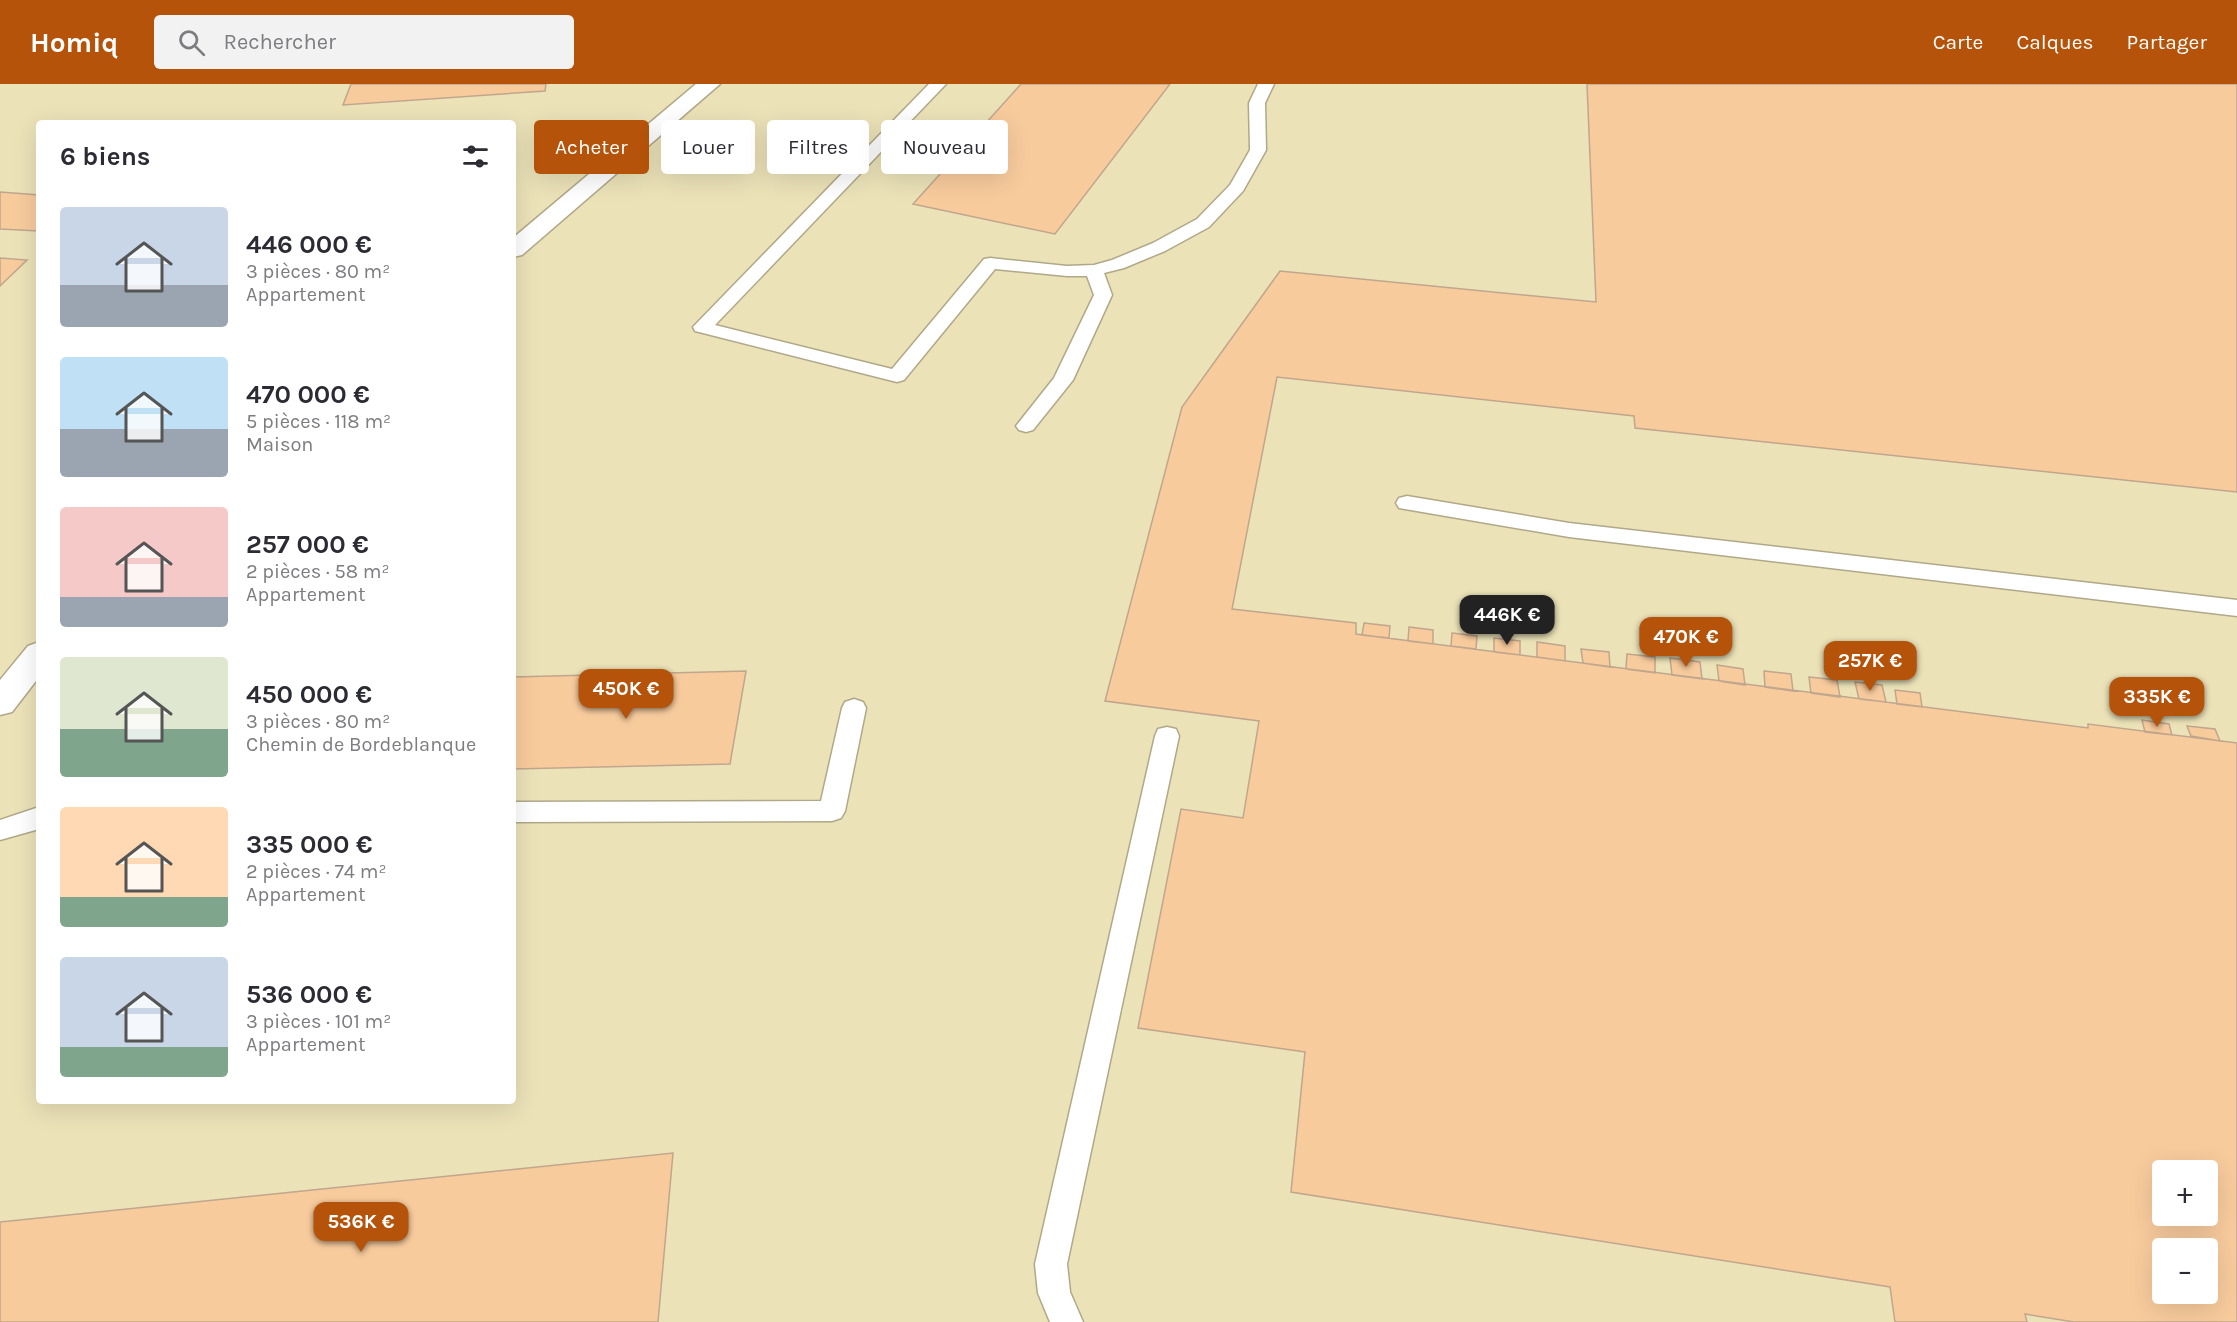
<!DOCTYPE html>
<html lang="fr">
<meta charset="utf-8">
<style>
:root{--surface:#fff;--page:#f2f2f3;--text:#2b2b33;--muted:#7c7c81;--accent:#b45309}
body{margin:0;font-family:Karla,sans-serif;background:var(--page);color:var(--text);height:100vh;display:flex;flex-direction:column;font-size:22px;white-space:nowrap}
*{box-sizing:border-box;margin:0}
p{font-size:20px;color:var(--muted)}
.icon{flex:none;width:33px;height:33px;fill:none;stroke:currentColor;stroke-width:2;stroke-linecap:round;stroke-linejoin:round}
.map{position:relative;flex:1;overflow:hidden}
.details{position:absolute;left:36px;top:36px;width:480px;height:984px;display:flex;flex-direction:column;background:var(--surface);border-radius:6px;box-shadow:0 6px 24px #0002}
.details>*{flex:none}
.guide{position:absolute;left:534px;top:36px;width:570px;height:54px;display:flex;gap:12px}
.fabs{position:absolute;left:2152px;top:1076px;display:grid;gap:12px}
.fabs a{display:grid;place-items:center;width:66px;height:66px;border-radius:6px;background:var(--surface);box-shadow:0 6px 24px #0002;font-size:30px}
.price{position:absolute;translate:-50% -51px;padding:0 14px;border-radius:12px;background:var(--accent);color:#fff;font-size:20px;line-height:39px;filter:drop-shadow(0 2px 3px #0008)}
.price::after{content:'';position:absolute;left:50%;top:36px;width:18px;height:14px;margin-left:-9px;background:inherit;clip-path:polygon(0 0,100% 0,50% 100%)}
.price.selected{background:#222;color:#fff}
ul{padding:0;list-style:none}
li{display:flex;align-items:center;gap:18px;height:150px;padding:0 24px}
li span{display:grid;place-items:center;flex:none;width:168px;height:120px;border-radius:6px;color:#555}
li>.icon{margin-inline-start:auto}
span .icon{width:72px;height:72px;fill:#fffc;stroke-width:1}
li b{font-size:26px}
h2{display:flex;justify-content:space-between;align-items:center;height:72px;padding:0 24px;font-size:26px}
.pill{padding:0 21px;border-radius:6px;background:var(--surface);box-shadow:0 6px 24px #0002;font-size:21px;line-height:54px}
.pill.selected{background:var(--accent);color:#fff}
header{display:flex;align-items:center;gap:36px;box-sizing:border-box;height:84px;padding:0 30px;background:var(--accent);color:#fff}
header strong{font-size:28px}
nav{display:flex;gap:33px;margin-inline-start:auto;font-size:21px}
.search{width:420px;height:54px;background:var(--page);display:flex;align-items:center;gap:15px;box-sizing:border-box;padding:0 21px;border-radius:6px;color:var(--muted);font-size:22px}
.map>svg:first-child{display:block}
.built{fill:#ebe2b8;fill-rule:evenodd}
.building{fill:#f8cb9d;stroke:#c0a68d;stroke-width:1.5;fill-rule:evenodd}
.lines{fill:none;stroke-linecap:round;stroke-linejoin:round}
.service-casing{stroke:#b0a888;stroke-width:3}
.minor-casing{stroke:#b0a888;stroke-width:3}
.service{fill:#fff;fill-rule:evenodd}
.minor{fill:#fff;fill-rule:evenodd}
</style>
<header>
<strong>Homiq</strong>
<div class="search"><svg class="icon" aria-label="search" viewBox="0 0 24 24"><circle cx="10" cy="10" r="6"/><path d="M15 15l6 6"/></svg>Rechercher</div>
<nav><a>Carte</a><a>Calques</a><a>Partager</a></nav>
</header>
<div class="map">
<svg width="2237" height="1238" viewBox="0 0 2237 1238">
<rect width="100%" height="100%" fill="#f5edca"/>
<!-- built -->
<path class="built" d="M0 0H2237V1238H0ZM39 39H513V1017H39ZM2163 1086H2208V1131H2163ZM2163 1164H2208V1209H2163Z"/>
<!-- building -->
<path class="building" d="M351 0H546L545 7 343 21Z
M1021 0H1170L1055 150 913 120Z
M1587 0H2237V408L1635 344 1634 332 1277 293 1232 525 1356 539V550L2088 644V640L2237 659V1238H2074L2025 1230 2027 1238H1895L1890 1203 1291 1108 1305 968 1138 944 1181 725 1243 734 1259 637 1105 617 1182 323 1280 187 1596 218ZM2163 1086H2208V1131H2163ZM2163 1164H2208V1209H2163Z
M0 108 39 111V147L0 145Z
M0 174 27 176 0 202Z
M1364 539 1390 542 1389 554 1362 551Z
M1409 543 1433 546V560L1408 557Z
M1452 549 1477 552 1476 565 1451 562Z
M1494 554 1520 557V571L1494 568Z
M1537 558 1565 562V577L1537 573Z
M1581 565 1609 568 1610 583 1583 579Z
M1627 570 1655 573V589L1626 585Z
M1670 574 1700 578 1702 595 1672 591Z
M1717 581 1743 585 1745 601 1719 597Z
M746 587 730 680 513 685V593Z
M1764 587 1791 590 1793 607 1765 603Z
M1809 593 1837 596 1840 613 1811 609Z
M1855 598 1882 601 1886 618 1859 615Z
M1895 606 1920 609 1922 623 1897 620Z
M2142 636 2169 640 2172 651 2145 648Z
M2187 642 2215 645 2220 657 2191 652Z
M673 1069 658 1238H0V1138Z"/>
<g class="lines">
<defs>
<path id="service" d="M929 0H946L715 241 892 285 984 175 990 174 1067 182 1094 181 1112 176 1153 159 1197 135 1230 101 1250 66 1249 19 1258 0H1274L1265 19 1266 66 1243 107 1209 143 1165 167 1124 184 1104 189 1112 211 1073 296 1033 346 1026 348 1019 346 1016 342 1054 294 1094 211 1087 192H1067L995 185 904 296 897 298 695 247 693 243Z
M1407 412 1569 439 2237 516V532L1569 453 1399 424 1396 419 1399 414Z
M854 615 863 618 866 624 845 727 841 734 832 737 513 738V718L821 717 842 624 845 618Z
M1167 643 1176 645 1179 652 1067 1180 1070 1208 1083 1238H1050L1038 1209 1035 1180 1155 652 1158 645Z
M39 723V745L0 756V736Z"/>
<path id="minor" d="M696 0H720L522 171 513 173V154Z
M39 558V593L12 628 0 631V596L28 562Z"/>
</defs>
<!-- service casing -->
<use href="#service" class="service-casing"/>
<!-- minor casing -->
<use href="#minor" class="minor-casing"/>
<!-- service -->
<use href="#service" class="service"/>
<!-- minor -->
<use href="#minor" class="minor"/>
</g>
</svg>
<div class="fabs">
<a>+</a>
<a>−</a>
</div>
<b class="price selected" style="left:1507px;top:562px">446K €</b>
<b class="price" style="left:1686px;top:584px">470K €</b>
<b class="price" style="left:1870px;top:608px">257K €</b>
<b class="price" style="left:626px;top:636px">450K €</b>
<b class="price" style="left:2157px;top:644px">335K €</b>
<b class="price" style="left:361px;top:1169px">536K €</b>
<div class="guide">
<a class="pill selected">Acheter</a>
<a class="pill">Louer</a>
<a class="pill">Filtres</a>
<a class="pill">Nouveau</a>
</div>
<section class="details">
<h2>6 biens<svg class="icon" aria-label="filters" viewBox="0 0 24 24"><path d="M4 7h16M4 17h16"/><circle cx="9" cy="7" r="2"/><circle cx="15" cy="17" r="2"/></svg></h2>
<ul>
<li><span style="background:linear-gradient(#c9d6e8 65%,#9aa5b1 0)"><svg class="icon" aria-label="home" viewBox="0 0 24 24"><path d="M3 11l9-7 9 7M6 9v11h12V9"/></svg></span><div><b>446 000 €</b><p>3 pièces · 80 m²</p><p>Appartement</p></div></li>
<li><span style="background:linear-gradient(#bfe0f5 60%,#9aa5b1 0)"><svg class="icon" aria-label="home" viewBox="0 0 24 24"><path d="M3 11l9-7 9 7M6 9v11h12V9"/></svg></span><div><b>470 000 €</b><p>5 pièces · 118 m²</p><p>Maison</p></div></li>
<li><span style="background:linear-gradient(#f6c9c9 75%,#9aa5b1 0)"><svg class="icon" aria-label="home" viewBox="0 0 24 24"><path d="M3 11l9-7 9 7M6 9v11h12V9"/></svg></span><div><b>257 000 €</b><p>2 pièces · 58 m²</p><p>Appartement</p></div></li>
<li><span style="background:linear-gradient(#dfe7d0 60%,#7fa58c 0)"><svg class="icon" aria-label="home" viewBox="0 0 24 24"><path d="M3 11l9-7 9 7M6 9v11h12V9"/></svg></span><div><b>450 000 €</b><p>3 pièces · 80 m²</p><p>Chemin de Bordeblanque</p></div></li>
<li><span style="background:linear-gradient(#ffd9b3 75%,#7fa58c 0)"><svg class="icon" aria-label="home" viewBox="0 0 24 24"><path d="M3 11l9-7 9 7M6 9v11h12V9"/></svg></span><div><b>335 000 €</b><p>2 pièces · 74 m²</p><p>Appartement</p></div></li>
<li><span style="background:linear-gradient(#c9d6e8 75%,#7fa58c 0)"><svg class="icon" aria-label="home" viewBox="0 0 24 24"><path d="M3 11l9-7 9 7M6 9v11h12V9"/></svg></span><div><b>536 000 €</b><p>3 pièces · 101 m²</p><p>Appartement</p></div></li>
</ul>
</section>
</div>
